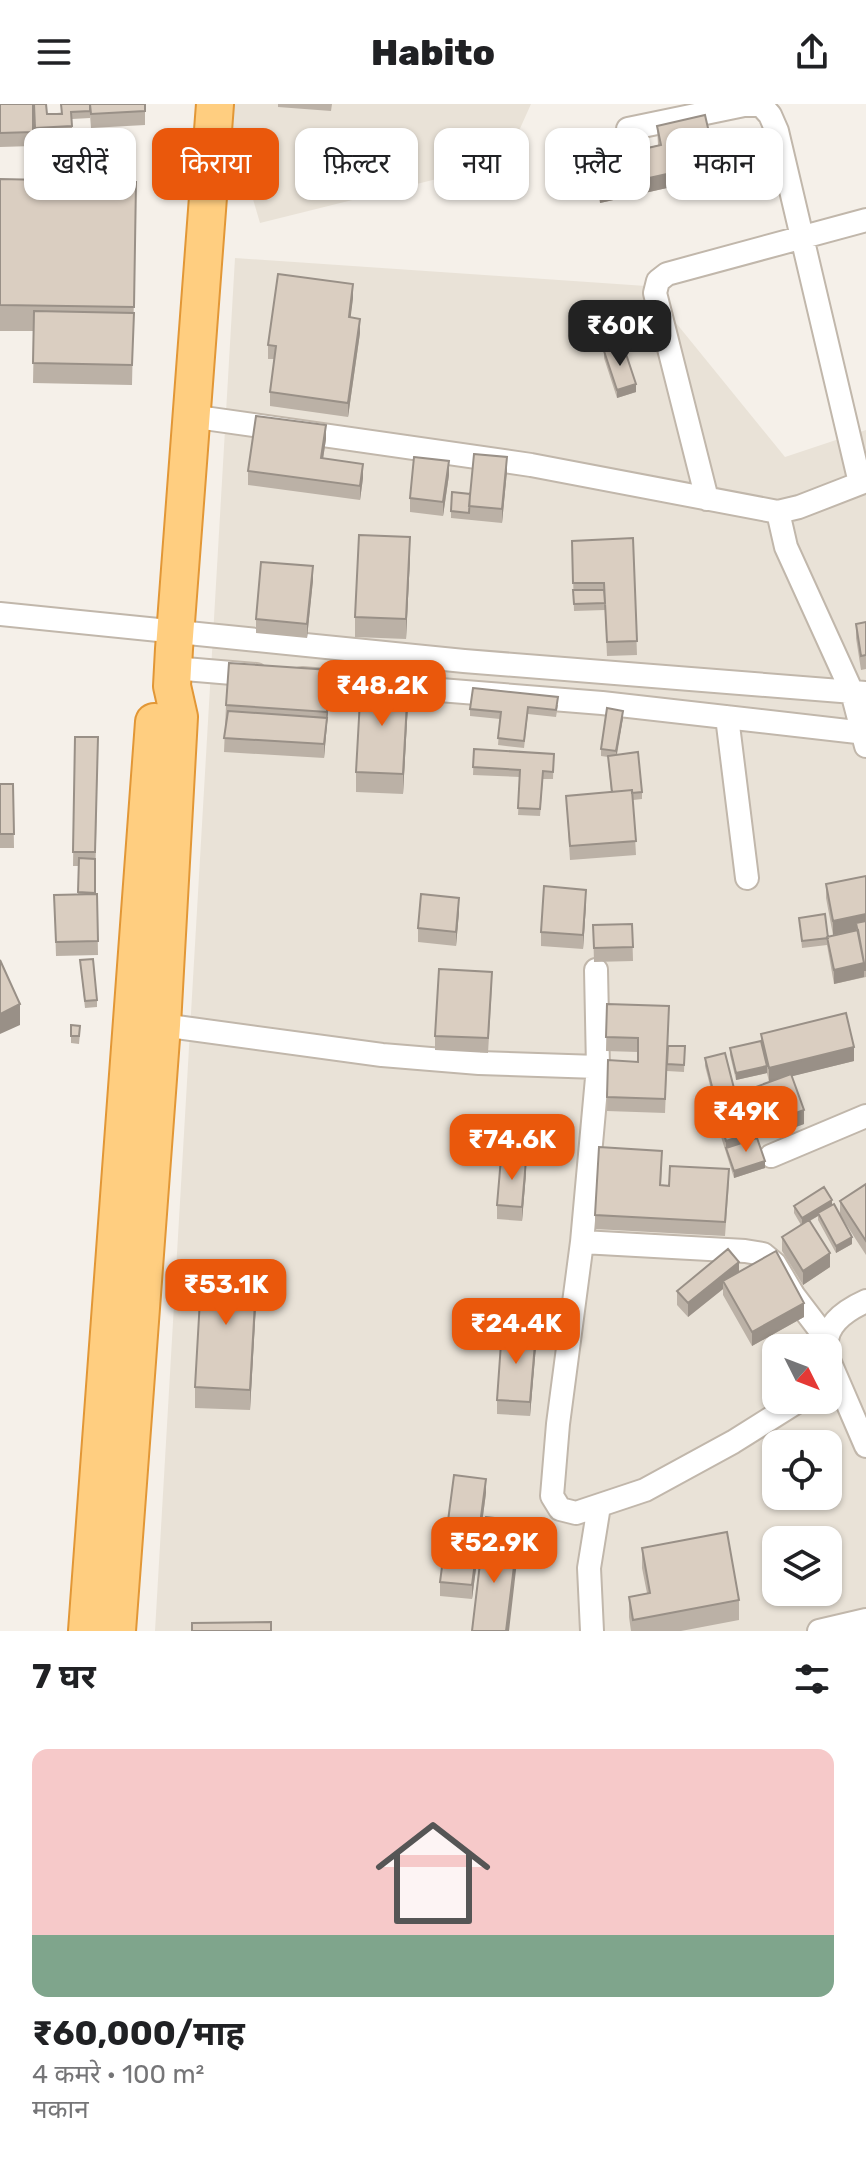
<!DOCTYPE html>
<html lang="hi">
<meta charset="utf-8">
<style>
:root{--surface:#fff;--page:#f6f6f6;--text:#202124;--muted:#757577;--accent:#ea580c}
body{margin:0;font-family:Rubik,"Noto Sans Devanagari",sans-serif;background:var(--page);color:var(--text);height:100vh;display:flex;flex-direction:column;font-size:30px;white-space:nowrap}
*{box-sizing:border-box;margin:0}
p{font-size:26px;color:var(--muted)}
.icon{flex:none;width:44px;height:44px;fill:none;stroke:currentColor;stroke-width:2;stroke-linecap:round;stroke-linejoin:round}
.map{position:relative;height:1527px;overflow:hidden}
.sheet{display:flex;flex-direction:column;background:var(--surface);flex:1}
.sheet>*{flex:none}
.guide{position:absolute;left:24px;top:24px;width:818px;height:72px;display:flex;gap:16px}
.needle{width:52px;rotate:132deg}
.controls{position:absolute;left:762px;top:1230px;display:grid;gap:16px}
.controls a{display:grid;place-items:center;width:80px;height:80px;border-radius:16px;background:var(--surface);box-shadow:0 2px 6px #0004;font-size:40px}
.price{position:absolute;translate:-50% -68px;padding:0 18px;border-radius:16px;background:var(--accent);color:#fff;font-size:26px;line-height:52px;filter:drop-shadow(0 2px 4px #0008)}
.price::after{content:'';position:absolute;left:50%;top:48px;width:24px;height:18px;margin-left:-12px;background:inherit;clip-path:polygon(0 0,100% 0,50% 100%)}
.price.on{background:#222;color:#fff}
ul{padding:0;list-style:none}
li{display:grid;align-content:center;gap:16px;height:424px;padding:0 32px}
li span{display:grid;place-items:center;height:248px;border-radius:16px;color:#555}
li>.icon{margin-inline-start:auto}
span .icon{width:144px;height:144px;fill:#fffc;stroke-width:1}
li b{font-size:34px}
h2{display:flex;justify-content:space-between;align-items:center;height:96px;padding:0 32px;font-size:34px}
.chip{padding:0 28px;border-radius:16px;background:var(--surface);box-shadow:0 2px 6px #0004;font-size:28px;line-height:72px}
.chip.on{background:var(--accent);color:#fff}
header{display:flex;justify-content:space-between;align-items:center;height:104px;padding:0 32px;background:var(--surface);font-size:36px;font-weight:800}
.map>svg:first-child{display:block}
.residential{fill:#e9e2d7;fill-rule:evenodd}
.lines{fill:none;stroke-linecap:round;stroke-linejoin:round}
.minor-casing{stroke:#c1b7ab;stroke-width:26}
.trunk-casing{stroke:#e29736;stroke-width:40}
.minor{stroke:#fff;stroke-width:22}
.trunk{stroke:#ffce80;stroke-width:36}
.wall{fill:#bbb1a6}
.shaded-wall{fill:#999087}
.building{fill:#dacec1;stroke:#999087;stroke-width:2}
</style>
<header><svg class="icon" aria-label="menu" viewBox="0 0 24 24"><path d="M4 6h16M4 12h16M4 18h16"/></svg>Habito<svg class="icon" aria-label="share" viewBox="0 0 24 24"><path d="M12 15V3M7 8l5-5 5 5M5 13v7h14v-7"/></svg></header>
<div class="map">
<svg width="866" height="1527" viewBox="0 0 866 1527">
<rect width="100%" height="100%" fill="#f5f0e9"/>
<!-- residential -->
<path class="residential" d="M225 0H531L505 58 260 119Z
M235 154 646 182 785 353 866 326V1527H155ZM776 1244H828V1296H776ZM776 1340H828V1392H776ZM776 1436H828V1488H776Z"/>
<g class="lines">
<defs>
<path id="minor" d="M628 25 744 1H761L770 11 777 27 860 379
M190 312 531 361 778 408 799 403 866 377
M707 395 655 189 658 177 667 170 866 116
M778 408 786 443 852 588 866 642
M0 510 464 557 866 589
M173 564 256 571
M302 575 602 599 866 629
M727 613 747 774
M596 866 598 963 582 1138 558 1320 552 1392 560 1405 576 1409 645 1386 733 1338 800 1296
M162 921 382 951 479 959 598 963
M771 1052 866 1012
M582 1138 745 1147 763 1150 775 1160 794 1192 826 1234
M827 1244C824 1220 846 1206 866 1197
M828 1254 866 1342
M592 1527 589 1464 599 1402
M819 1527 866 1516"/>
<path id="trunk" d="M87 1527 154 618
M117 1527 162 921 179 613 172 582 174 545 215 0"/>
</defs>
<!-- minor casing -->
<use href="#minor" class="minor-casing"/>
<!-- trunk casing -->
<use href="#trunk" class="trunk-casing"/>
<!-- minor -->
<use href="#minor" class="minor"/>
<!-- trunk -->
<use href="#trunk" class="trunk"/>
</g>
<!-- wall -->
<path class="wall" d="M0 0H33V42L0 43Z
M34 0 47 10 145 0V21L91 24 90 11V14L72 15V29L35 31Z
M278 0H332L331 7 278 3Z
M657 22 716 73 600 99 594 70V56L658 41Z
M0 75 136 104 132 281 33 279 34 227H0Z
M353 194 350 214 360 229 348 313 270 302V288L274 255H268V241Z
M604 247 636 288 617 294 604 254Z
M326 335 323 355 363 374 360 396 248 381V367Z
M507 367 502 419 451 414V407L470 390Z
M449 371 443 412 410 408V394Z
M633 434 637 551 607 552 605 506 574 507 572 437Z
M410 454 406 535 355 533V513Z
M313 476 307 534 256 529V515Z
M866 518V565L861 566 856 534V520Z
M330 586 324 654 224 648 226 601Z
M408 600 403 690 356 688V668Z
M558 601 556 613 528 610 524 644 498 641 500 615 470 612V605Z
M623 614 617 651 642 688V695L633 696 636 751 570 756 566 692 611 688 608 653 601 652V645Z
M75 633H98L95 790H97L98 851 56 852 54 791 78 790 79 762H73Z
M474 645 554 650 553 675H543L540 712 518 711 520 673 473 671Z
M0 680H13L14 744H0Z
M866 772V873L834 880 827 841 802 844 799 814 827 833 856 827 833 831 826 794V780Z
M586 800 583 845 541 842V828Z
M459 808 456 842 418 838V824Z
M632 820 633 857 594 858 593 821Z
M80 856 97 896V903L85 904Z
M492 882 488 949 435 946V932Z
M607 900 668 942H685L684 968 667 967V961L665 1009 607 1007 608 956 638 958V948L606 947Z
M71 921 80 929 79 940 71 939Z
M761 930 854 957 792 972 804 1020 766 1034 753 998V984L769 978 767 969 736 976 730 951V944L761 937Z
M705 954 737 996 757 1034 765 1064 734 1074 716 1017V1005L705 962Z
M662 1061 661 1081 729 1079 725 1132 595 1125V1111Z
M526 1070 522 1117 497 1115V1101Z
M866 1080V1151L840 1111V1097Z
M832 1101 852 1140 836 1149 818 1116V1112L810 1117 830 1163 803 1181 782 1147V1133L801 1121 794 1109V1102Z
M739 1168 804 1213 752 1242 723 1191V1185L688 1213 677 1201V1187Z
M257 1183 250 1306 195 1304V1283Z
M536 1242 530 1312 497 1310V1296Z
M486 1389 472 1495 440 1492V1478Z
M642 1444 739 1496V1516L681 1527H631L629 1513V1493L647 1489 642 1464Z"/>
<!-- shaded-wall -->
<path class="shaded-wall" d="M716 59V73L600 99V85Z
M353 180V194L349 227V213Z
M360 215V229L348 313V299Z
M636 280V288L617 294V286Z
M326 321V335L321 368V354Z
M507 353V367L502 419V405Z
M449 357V371L443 412V398Z
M363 360V374L360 396V382Z
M410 433V454L406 535V515Z
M313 462V476L307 534V520Z
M330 566V586L324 654V640Z
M408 580V600L403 690V670Z
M623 607V614L616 654V647Z
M586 786V800L583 845V831Z
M459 794V808L456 842V828Z
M866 810V824L856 819V826L833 831V817Z
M864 859V873L834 880V866Z
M20 900V921L0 930V910Z
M854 943V957L769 978V964Z
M767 962V969L736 976V969Z
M804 1006V1020L766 1034V1020Z
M757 1027V1041L726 1044V1037Z
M526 1056V1070L522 1117V1103Z
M765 1057V1064L734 1074V1067Z
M832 1096V1104L818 1109V1112L802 1121V1114Z
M852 1133V1140L836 1149V1142Z
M830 1149V1163L803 1181V1167Z
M739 1158V1172L723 1177V1185L688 1213V1199Z
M257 1163V1183L250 1306V1286Z
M804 1199V1213L752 1242V1228Z
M536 1228V1242L530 1312V1298Z
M486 1375V1389L472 1495V1481Z
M520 1417V1431L509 1527H506Z"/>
<!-- building -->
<path class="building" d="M0 0H33V28L0 29Z
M34 0H46L47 10H62L61 0H90V7L71 8 72 22 35 24Z
M90 0H145V7L91 10Z
M705 11 716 59 600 85 594 56 661 41 657 22Z
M0 75 136 78 134 203 0 201Z
M278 170 353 180 349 213 360 215 348 299 270 288 276 242 268 241Z
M34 207 134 209 132 261 33 259Z
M623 241 636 280 617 286 604 247Z
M256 312 326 321 321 354 363 360 360 382 248 367Z
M474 350 507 353 502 405 469 402Z
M414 353 449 357 443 398 410 394Z
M452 388 470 390 469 409 451 407Z
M359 431 410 433 406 515 355 513Z
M633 434 637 537 607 538 604 479H573L572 437Z
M261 458 313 462 307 520 256 515Z
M573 486H604L605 499 574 500Z
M866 518V551L861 552 856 520Z
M229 559 330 566 327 608 226 601Z
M361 578 408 580 403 670 356 668Z
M473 584 558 593 556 606 528 603 524 637 498 634 501 608 470 605Z
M607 604 623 607 616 647 601 645Z
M228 607 327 614 324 640 224 634Z
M75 633H98L95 748H73Z
M474 645 554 650 553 668 543 667 540 705 518 704 520 666 473 663Z
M638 648 642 688 632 689V686L612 688 608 652Z
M0 680H13L14 730H0Z
M632 686 636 737 570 742 566 692Z
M79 754 95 755V789L78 788Z
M866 772V810L833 817 826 780Z
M544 782 586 786 583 831 541 828Z
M97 790 98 837 56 838 54 791Z
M421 790 459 794 456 828 418 824Z
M825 810 828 834 802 837 799 814Z
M866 817V866H864V859L856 819Z
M632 820 633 843 594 844 593 821Z
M858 826 864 859 834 866 827 833Z
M93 855 97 896 85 897 80 856Z
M0 856 20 900 0 910Z
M439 865 492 868 488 934 435 932Z
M607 900 669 902 665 995 607 993 608 956 638 958V934L606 933Z
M846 909 854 943 769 964 761 930Z
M71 921 80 922 79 932H71Z
M761 937 767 962 736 969 730 944Z
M668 942H685L684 961 667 960Z
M725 949 737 996 717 1003 705 954Z
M791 970 804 1006 766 1020 753 984Z
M747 993 757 1027 726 1037 716 1003Z
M757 1034 765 1057 734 1067 726 1044Z
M599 1043 662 1047 660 1081 669 1082 670 1062 729 1065 725 1118 595 1111Z
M501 1054 526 1056 522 1103 497 1101Z
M866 1080V1137L840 1097Z
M824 1083 832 1096 802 1114 794 1102Z
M834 1100 852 1133 836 1142 818 1109Z
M809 1116 830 1149 803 1167 782 1133Z
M728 1145 739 1158 688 1199 677 1187Z
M776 1147 804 1199 752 1228 723 1177Z
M202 1160 257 1163 250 1286 195 1283Z
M502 1225 536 1228 530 1298 497 1296Z
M454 1371 486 1375 472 1481 440 1478Z
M486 1413 520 1417 517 1444V1438L484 1434Z
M727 1428 739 1496 633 1516 629 1493 650 1489 642 1444Z
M483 1434 517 1438 506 1527H472Z
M271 1518V1527H192V1519Z"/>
</svg>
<div class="controls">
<a><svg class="needle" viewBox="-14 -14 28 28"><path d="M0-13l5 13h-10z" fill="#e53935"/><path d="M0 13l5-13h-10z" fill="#757577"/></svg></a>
<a><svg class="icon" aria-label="locate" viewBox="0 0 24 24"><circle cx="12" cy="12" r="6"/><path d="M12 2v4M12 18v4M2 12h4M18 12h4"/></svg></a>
<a><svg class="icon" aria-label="layers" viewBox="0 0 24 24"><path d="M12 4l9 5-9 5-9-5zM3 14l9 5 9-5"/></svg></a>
</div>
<b class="price on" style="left:620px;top:264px">₹60K</b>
<b class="price" style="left:382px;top:624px">₹48.2K</b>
<b class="price" style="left:746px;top:1050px">₹49K</b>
<b class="price" style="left:512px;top:1078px">₹74.6K</b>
<b class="price" style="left:226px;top:1223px">₹53.1K</b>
<b class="price" style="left:516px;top:1262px">₹24.4K</b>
<b class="price" style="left:494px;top:1481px">₹52.9K</b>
<div class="guide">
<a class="chip">खरीदें</a>
<a class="chip on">किराया</a>
<a class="chip">फ़िल्टर</a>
<a class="chip">नया</a>
<a class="chip">फ़्लैट</a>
<a class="chip">मकान</a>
</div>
</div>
<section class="sheet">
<h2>7 घर<svg class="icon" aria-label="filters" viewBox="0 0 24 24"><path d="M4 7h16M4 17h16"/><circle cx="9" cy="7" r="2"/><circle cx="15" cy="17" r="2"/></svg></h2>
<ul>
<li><span style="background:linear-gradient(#f6c9c9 75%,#7fa58c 0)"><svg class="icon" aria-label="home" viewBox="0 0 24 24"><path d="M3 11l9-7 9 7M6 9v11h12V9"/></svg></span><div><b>₹60,000/माह</b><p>4 कमरे · 100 m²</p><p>मकान</p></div></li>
</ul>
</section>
